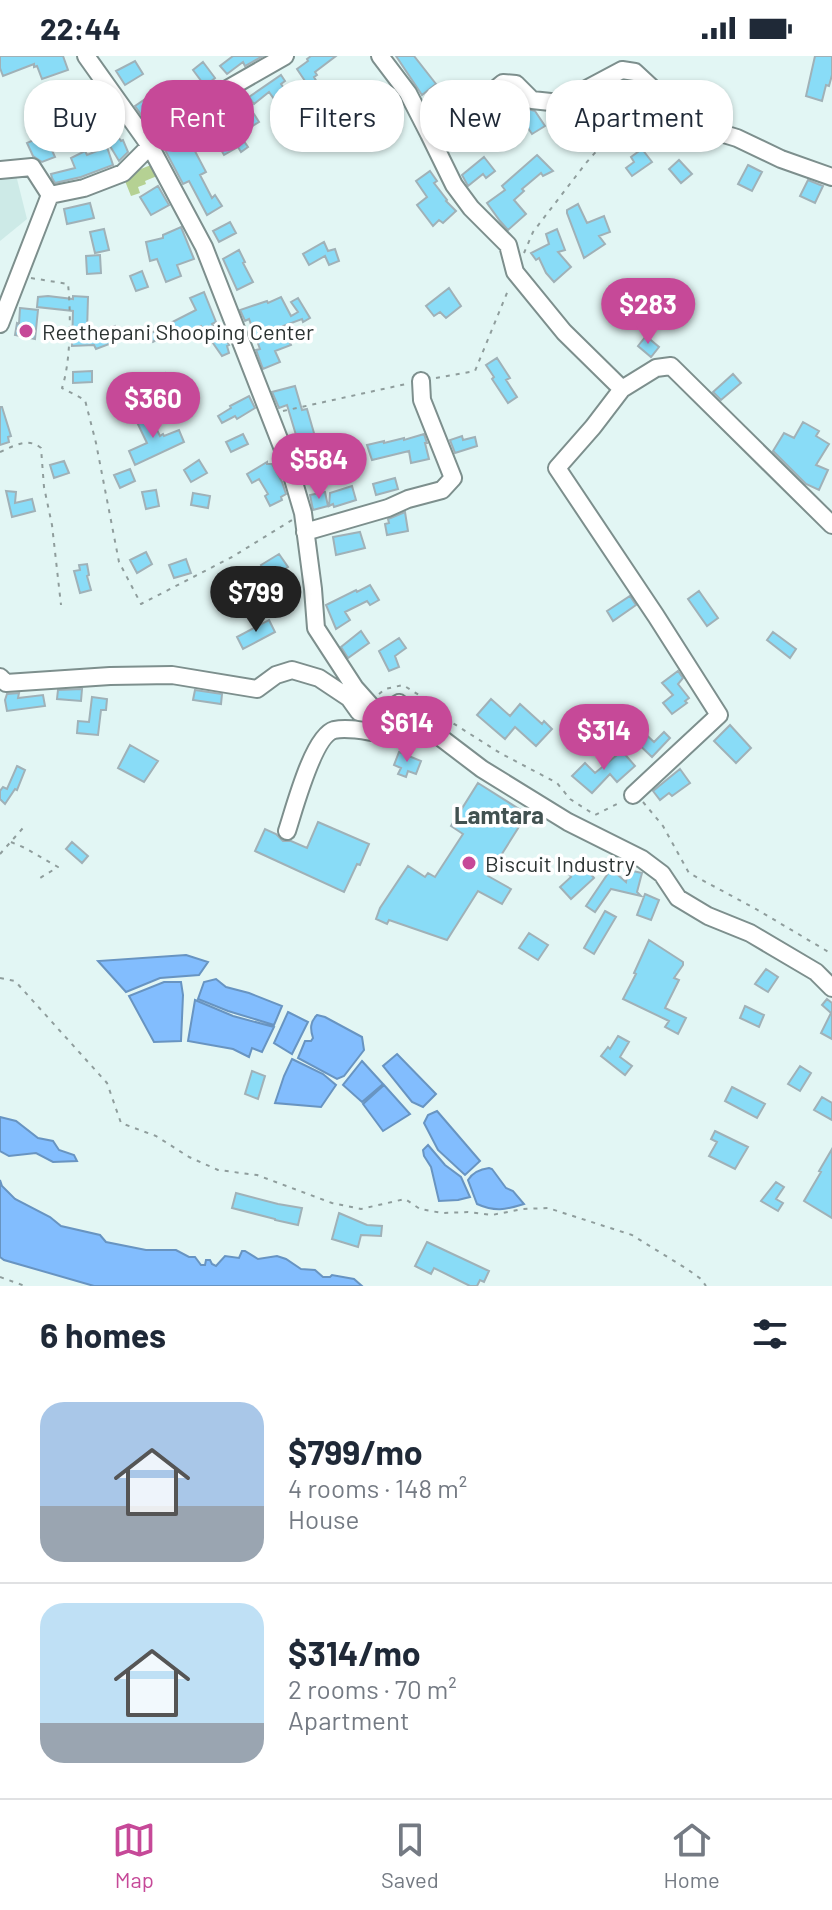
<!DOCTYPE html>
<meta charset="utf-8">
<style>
:root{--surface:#fff;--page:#f6f6f7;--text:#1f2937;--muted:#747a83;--line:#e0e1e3;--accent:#c64998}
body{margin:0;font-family:Barlow,sans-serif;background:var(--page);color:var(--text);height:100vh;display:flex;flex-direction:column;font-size:30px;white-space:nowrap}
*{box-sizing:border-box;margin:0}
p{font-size:26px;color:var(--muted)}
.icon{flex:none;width:44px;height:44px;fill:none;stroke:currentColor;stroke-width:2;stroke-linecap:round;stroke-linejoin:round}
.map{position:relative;height:1230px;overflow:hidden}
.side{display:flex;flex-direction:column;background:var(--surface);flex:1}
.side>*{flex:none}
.banner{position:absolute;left:24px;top:24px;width:784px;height:72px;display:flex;gap:16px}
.price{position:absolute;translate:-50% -68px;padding:0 18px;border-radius:28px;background:var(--accent);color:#fff;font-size:26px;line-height:52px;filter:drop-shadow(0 2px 4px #0008)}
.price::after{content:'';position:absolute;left:50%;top:48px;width:24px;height:18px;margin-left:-12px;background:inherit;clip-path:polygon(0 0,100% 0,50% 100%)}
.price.selected{background:#222;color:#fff}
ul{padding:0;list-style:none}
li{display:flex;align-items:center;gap:24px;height:200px;padding:0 40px}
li+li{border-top:2px solid var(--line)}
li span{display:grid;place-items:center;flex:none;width:224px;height:160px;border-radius:24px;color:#555}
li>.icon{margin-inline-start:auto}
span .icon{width:96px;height:96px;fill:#fffc;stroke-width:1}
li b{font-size:34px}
h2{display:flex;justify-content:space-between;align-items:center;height:96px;padding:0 40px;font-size:34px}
.tag{padding:0 28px;border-radius:32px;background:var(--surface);box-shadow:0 2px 6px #0004;font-size:28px;line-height:72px}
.tag.selected{background:var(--accent);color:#fff}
.status{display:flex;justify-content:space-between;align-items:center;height:56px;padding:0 40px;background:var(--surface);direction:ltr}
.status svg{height:22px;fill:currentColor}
.tab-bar{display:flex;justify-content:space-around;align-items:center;height:112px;border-top:2px solid var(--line);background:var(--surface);font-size:22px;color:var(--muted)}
.tab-bar a{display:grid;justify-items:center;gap:4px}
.tab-bar .selected{color:var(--accent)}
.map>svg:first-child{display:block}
.built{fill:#cdeae7}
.green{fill:#b5d193}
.water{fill:#82bdfe;stroke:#6894c1;stroke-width:2}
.building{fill:#89dcf7;stroke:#a0b1b7;stroke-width:2}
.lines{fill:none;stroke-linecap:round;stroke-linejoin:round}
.minor-casing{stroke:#7d8f8d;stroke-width:20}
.path{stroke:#8f9d9c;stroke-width:2;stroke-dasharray:4 6;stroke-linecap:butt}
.minor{stroke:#fff;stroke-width:16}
.poi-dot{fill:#c64998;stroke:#fff;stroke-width:3}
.labels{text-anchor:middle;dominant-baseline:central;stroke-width:7;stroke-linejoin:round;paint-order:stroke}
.poi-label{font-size:22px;fill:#2c3433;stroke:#fff;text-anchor:start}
.neighbourhood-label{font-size:24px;font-weight:bold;fill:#425251;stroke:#fff}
</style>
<div class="status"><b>22:44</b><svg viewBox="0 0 49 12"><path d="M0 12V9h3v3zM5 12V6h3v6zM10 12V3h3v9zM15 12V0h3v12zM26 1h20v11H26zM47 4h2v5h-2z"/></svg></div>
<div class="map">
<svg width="832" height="1230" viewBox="0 0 832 1230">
<rect width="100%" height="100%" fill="#e2f6f4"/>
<!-- built -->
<path class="built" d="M16 119 27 163 0 185V121Z"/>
<!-- green -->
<path class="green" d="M151 109 157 120 145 125 146 128 138 131 140 137 131 140 123 120Z"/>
<!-- water -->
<path class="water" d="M186 899 208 906 199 919 160 922 126 936 98 905Z
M216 923 226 931 249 937 282 950 274 969 228 955 198 943 204 926Z
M164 926H181L183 939 181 985 154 986 129 940Z
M195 944 233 960 274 971 262 996 252 992 249 1001 233 993 188 985Z
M288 956 308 966 292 998 274 987Z
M317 959 325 961 362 981 364 994 344 1020 337 1023 298 1002 305 985H311L313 982C310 973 310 966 317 959Z
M397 998 436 1038 423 1051 412 1046 383 1010Z
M292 1003 323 1018 336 1029 321 1051 275 1047 284 1020Z
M362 1005 383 1028 362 1046 343 1029Z
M384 1029 410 1058 383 1075 363 1048Z
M437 1055 480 1105 465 1119 438 1094 424 1067 428 1059Z
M0 1061 16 1065 38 1082 53 1085 59 1094 74 1099 77 1105 53 1106 36 1097 9 1100 0 1095Z
M428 1089 445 1109 461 1121 470 1141 458 1144 439 1145 431 1111 424 1100 423 1094Z
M489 1112 492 1113 506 1132 513 1135 524 1148C505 1154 495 1156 477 1148L468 1124C473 1116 481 1113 489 1112Z
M0 1124 2 1130 15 1143 50 1161 61 1170 100 1179 106 1186 146 1194H176L189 1201H195L201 1209H205L206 1204H210L212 1208 216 1210 225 1200 239 1202 242 1195H245L258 1203 277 1200 286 1203 301 1213 315 1214 323 1221H330L332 1219 354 1223 362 1230H94L4 1204 0 1201Z"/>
<!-- building -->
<path class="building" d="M0 0H63L68 14 42 23 37 10 34 11V8L3 20 0 12Z
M233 0H263L245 10 243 6 227 18 220 10Z
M311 0H336L315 16 317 19 314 21 326 42 319 46 297 13 308 5 307 3Z
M396 0H414L436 28 422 39Z
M815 0H832V19L829 30 826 29 822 45 806 40Z
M135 5 143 18 125 29 116 15Z
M203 6 215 22 205 30 193 14Z
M281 19 285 25 281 28 293 45 281 53 269 36 254 48 249 41Z
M98 36 109 54 102 57 121 85 123 84 128 96 119 105 110 90 108 91 98 75 86 83 75 67 72 68 65 48Z
M151 39 159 49 171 39 182 53 158 71 154 66 149 70 135 50Z
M247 47 259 66 239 78 248 91 241 96 238 91 224 99 213 80 228 72 222 63Z
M525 52 535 55 545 70 532 78 518 57Z
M45 79 55 101 42 106 33 100 27 87Z
M188 82 206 116 200 119 212 142 215 139 222 150 207 159 189 125 183 128 165 94Z
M107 91 113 109 81 121 55 127 52 122 51 118 75 112 71 102 85 95 87 99Z
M642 93 652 106 632 120 626 112 634 106 631 101Z
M537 99 553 115 543 120 541 117 522 133 524 135 514 144 526 158 508 174 500 165 487 147 505 134 502 130Z
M484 101 495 115 486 122 483 118 468 130 462 119Z
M679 104 692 118 681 127 669 113Z
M748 109 762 116 752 135 738 128Z
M430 115 437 125 434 127 447 144 446 145 456 155 443 167 439 164 433 170 417 149 427 141 416 125Z
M808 124 823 130 815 147 800 140Z
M158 130 169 149 151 159 140 141Z
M90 147 94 162 67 168 64 153Z
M578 148 587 167 604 160 610 176 599 180 605 188 584 202 567 157V154Z
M230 166 236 177 219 186 213 175Z
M181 171 194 203 177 209 181 220 166 226 157 203 150 205 146 186 163 182V179Z
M104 173 109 194 95 197 90 176Z
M557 173 565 194 558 196 571 211 554 226 546 217 539 202 536 204 531 197 549 188 546 178Z
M324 186 328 195 335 193 339 205 329 209 325 200 309 209 303 198Z
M239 194 245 206 243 207 253 226 237 234 223 203Z
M100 199 101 217 87 218 86 200Z
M142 215 148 231 136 235 130 220Z
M449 232 461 250 446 262 440 256 434 260 426 250Z
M204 236 216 266 212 268 220 281 224 279 229 289 227 290 229 297 222 300 201 270 183 279 179 272 153 286 149 278 196 254 190 242Z
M48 240 73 243V240L88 241 87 276H98L115 270 120 284 96 293 94 289 72 290 73 255 37 251 38 241Z
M281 241 291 260 298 256 291 246 298 242 310 262 303 266 302 263 283 270 291 289 275 295 280 306 263 313 256 294 260 293 249 263 245 265 240 254 267 245 268 247Z
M20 252 38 254 35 283 15 279 17 267 19 268Z
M646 280 659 291 651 301 638 290Z
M497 302 510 322 506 324 517 341 508 347 492 323 494 321 486 309Z
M92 315V326L73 327V316Z
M165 317 170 330 155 336 150 322Z
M733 318 741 327 721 344 713 336Z
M295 330 302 354 307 353 316 384 299 389 287 349 279 352 272 336Z
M249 340 255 352 237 363 235 360 222 367 218 360 231 352 230 350Z
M0 351H2L11 380 8 381 9 386 0 389Z
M147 354 160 380 163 378 164 380 179 374 184 386 135 409 129 395 147 387 134 360Z
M803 366 819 375 816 380 829 388 816 409 828 414 819 434 806 428 773 395 784 377 794 382Z
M243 378 248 388 231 396 226 386Z
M424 378 427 387H425L429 403 411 407 409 395 372 404 367 389 384 385V387L404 382V384Z
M462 380 463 384 475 381 477 390 455 397 450 384Z
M320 400 323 416 306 418 304 403Z
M199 404 207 417 191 426 184 414Z
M64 405 69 417 54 422 50 409Z
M267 406V408H272L282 426 286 438 281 441 282 444 270 450 265 440 268 438 259 423 252 427 247 418Z
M130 413 135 425 120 432 114 419Z
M395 422 398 433 376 439 373 428Z
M352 430 356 444 334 451 333 448 329 450 330 437Z
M156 434 159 450 146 453 142 436Z
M6 435 16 436 15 447 32 443 35 455 12 461Z
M325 436 328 450 313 454 310 439Z
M193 437 210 440 208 452 191 449Z
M405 456 408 475 387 479 385 468 389 467 388 463Z
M360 476 365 492 336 499 333 481Z
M146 496 152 508 137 517 130 504Z
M279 498 288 511 269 523 261 509Z
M186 503 191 517 174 522 169 509Z
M87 508 89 519 87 520 91 534 80 537 74 515 80 514 79 509Z
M370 529 379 544 370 549 367 545 345 556 350 564 336 573 326 549 356 534 357 536Z
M699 535 718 562 707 570 688 543Z
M630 540 636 549 613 565 607 555Z
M269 564 275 576 243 593 237 581Z
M361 575 369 587 348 602 341 591Z
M773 576 796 593 790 602 767 584Z
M399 582 406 592 395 600 399 611 389 615 379 595Z
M678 615 683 622 678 628 689 642 685 645 687 647 672 658 663 647 673 639 662 627Z
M82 633 81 645 57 643 58 634Z
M195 634 222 638 221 648 193 644Z
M19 637 18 642 43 639 45 650 7 655 5 644 7 638Z
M92 641 107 643 106 654H101L98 679 77 677 78 665 89 666Z
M491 643 510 660 520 648 542 668 544 665 552 673 536 690 515 671 505 683 477 659Z
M730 669 751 692 736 707 714 685Z
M639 672 654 686 664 676 670 682 652 701 630 680Z
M130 689 158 705 144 726 118 712Z
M622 695 635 710 617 726 610 718 592 737 572 720 585 707 595 717Z
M399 696 421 705 416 718 408 715 406 721 398 718 401 712 394 709Z
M17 710 25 714 17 734 15 733 5 748 0 743V735L3 731 7 733Z
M680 713 690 727 672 740 669 737 660 744 653 735Z
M478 727 527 758 488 820 511 833 502 848 478 835 447 884 389 864 387 868 376 863 380 852 408 810 425 821 428 817 435 821 463 778 451 770Z
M318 766 369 788 360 809 357 808 344 836 255 795 265 773 276 778 283 785H291L307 792Z
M72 786 88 800 82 807 66 793Z
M580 805 594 822 571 843 560 831 571 821 567 816Z
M611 813 626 826 628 814 642 817 637 836 641 840 611 833 595 856 586 850Z
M645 838 659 844 651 864 637 859Z
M605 855 616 861 594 898 584 892Z
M529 877 548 889 538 904 519 892Z
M649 884 683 906V909L674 922 679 924 665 952 686 962 678 978 665 971 669 965 623 943 636 918 634 917Z
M766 913 778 921 768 936 755 928Z
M827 943 832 947V983L821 977 831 957 822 949Z
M745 950 764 959 759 971 740 962Z
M618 980 629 986 620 1001 632 1010 625 1019 601 1000 608 991 610 993Z
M800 1010 811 1017 800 1035 788 1028Z
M252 1015 265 1020 258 1043 245 1038Z
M732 1031 765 1048 757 1062 725 1045Z
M822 1041 832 1047V1064L814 1054Z
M715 1075 748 1091 735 1113 709 1100 717 1086 711 1083Z
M832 1093V1162L804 1145 821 1116 819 1115Z
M776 1126 784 1131 776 1143 783 1147 778 1155 761 1145Z
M236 1137 278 1148 302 1152 298 1169 275 1164V1163L232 1152Z
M339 1157 367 1169 382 1170 381 1180 361 1179 358 1191 332 1183Z
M427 1186 489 1215 484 1226 480 1224 477 1230H470L434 1212 431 1218 415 1210Z"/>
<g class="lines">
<defs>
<path id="minor" d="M86 0 150 90 204 191 288 406 303 457 313 533 316 572 355 632 379 659 399 647 415 662 482 713 568 766 642 803 662 818 678 842 708 860 750 877 816 916 832 932
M380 0 408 37 429 78 442 77 503 27 516 28 532 44 560 47 622 14 635 16 691 68 737 82 781 103 832 121
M429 78 454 129 471 152 508 189 515 216 564 276 622 333 656 312 671 310 832 469
M0 114 32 111 50 139 84 132 123 117 150 90 224 35 285 0
M0 268 50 139
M622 333 593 371 557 412 656 560 719 659 633 739
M305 476 388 452 408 443 442 434 453 422 422 344 421 325
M0 621 6 627 110 620 172 619 257 633 276 619 292 614 319 622 349 642 359 656 379 659
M287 775C294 754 313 680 334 674 348 671 364 675 378 677 395 679 411 680 427 671"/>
</defs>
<!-- minor casing -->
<use href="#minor" class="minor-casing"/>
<!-- path -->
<path class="path" d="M524 197 533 176 586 107 616 73 630 29
M31 222 68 228C71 256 71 305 62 332L85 344 96 387 119 506 141 548 232 501 292 464
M436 322 475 315 509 232
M283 355 406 328
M0 396C14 390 28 381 41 392L44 431 52 469 61 549
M379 638 385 633 403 629 419 639 448 664 500 697 557 727 570 743 595 759 621 746
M643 746 663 770 689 817 756 853 832 898
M11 786 25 792 58 811 40 822
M0 798 23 772
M0 922 15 925 107 1027 121 1067 156 1080 189 1101 218 1114 257 1119 332 1147 361 1153 405 1143 420 1153 442 1157 468 1156 492 1159 523 1153 548 1152 632 1179 687 1213 701 1223 706 1230
M0 1221 25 1230"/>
<!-- minor -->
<use href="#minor" class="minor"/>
</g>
<!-- markers -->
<g class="poi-dot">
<circle cx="26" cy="275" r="8"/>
<circle cx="469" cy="807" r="8"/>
</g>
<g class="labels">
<!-- poi labels -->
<g class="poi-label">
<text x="42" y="275">Reethepani Shooping Center</text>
<text x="485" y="807">Biscuit Industry</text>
</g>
<!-- neighbourhood labels -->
<g class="neighbourhood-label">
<text x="499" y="758">Lamtara</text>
</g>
</g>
</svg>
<b class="price" style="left:648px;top:290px">$283</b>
<b class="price" style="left:153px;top:384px">$360</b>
<b class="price" style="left:319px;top:445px">$584</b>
<b class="price selected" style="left:256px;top:578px">$799</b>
<b class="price" style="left:407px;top:708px">$614</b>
<b class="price" style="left:604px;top:716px">$314</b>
<div class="banner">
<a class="tag">Buy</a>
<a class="tag selected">Rent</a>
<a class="tag">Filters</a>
<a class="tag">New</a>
<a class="tag">Apartment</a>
</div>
</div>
<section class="side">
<h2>6 homes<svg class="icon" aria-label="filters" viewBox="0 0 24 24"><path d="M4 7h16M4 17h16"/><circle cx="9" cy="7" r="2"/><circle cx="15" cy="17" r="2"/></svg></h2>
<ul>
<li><span style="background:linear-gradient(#a9c7e8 65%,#9aa5b1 0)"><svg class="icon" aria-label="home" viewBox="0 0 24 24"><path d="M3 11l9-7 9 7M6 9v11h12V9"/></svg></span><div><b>$799/mo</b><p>4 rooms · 148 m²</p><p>House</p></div></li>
<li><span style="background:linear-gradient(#bfe0f5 75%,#9aa5b1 0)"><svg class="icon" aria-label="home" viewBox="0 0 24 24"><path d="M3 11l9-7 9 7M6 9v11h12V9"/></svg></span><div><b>$314/mo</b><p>2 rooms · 70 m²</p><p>Apartment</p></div></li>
</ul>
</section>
<nav class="tab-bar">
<a class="selected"><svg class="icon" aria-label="map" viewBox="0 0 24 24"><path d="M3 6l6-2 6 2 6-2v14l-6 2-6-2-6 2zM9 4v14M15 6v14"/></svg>Map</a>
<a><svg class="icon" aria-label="saved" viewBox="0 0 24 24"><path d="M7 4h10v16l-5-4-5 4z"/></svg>Saved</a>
<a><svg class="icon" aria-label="home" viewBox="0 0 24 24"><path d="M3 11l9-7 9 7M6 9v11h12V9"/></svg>Home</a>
</nav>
